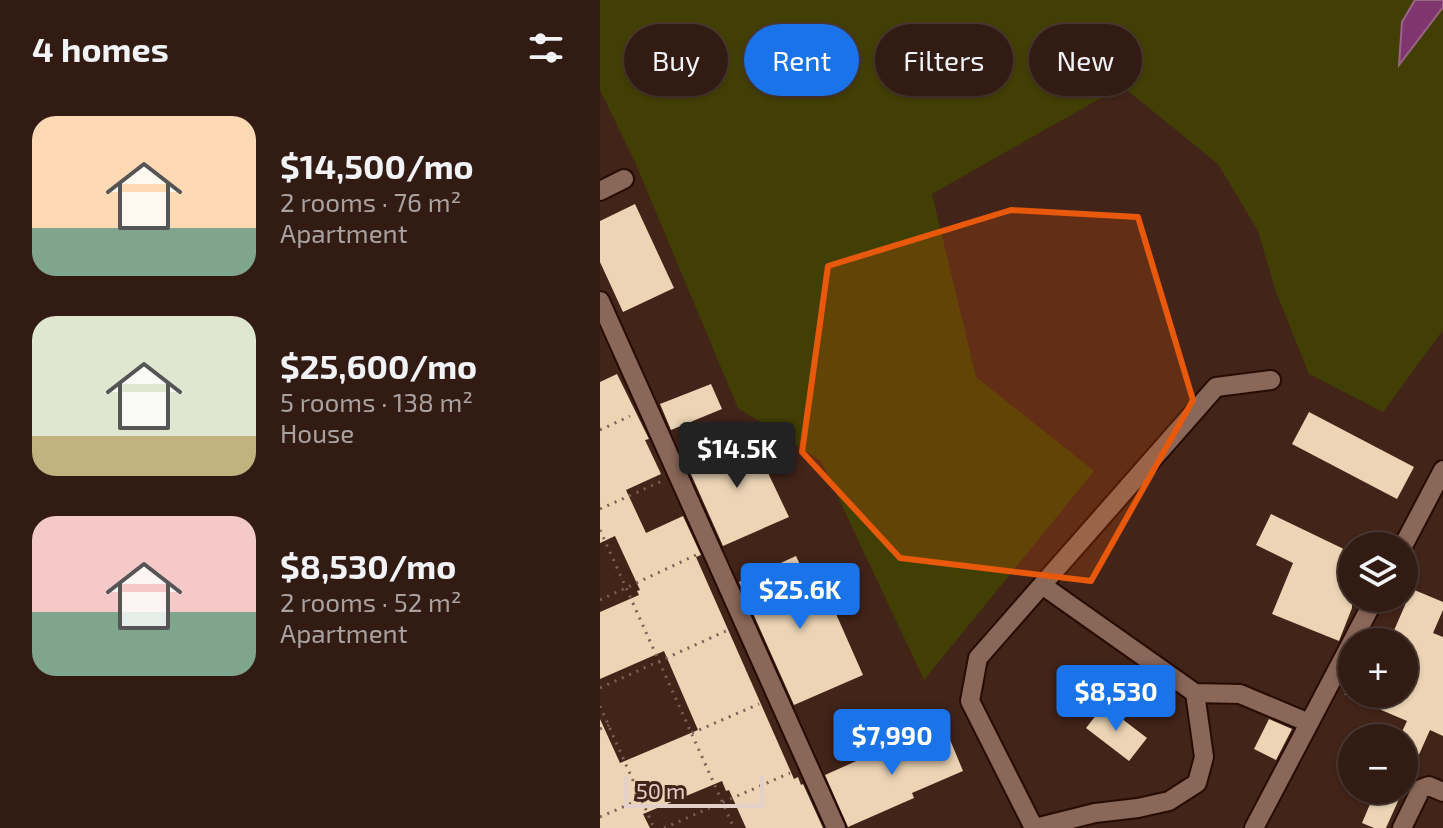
<!DOCTYPE html>
<meta charset="utf-8">
<style>
:root{--surface:#321b13;--page:#3d2821;--text:#f1f3f6;--muted:#a8a1a0;--line:#4d3933;--accent:#1a73e8}
body{margin:0;font-family:"Exo 2",sans-serif;background:var(--page);color:var(--text);height:100vh;display:flex;flex-direction:column;font-size:30px;white-space:nowrap}
*{box-sizing:border-box;margin:0}
p{font-size:26px;color:var(--muted)}
.icon{flex:none;width:44px;height:44px;fill:none;stroke:currentColor;stroke-width:2;stroke-linecap:round;stroke-linejoin:round}
.map{position:relative;flex:1;overflow:hidden}
.side{display:flex;flex-direction:column;background:var(--surface);width:600px}
.side>*{flex:none}
.hud{position:absolute;left:24px;top:24px;width:698px;height:72px;display:flex;gap:16px}
.buttons{position:absolute;left:738px;top:532px;display:grid;gap:16px}
.buttons a{display:grid;place-items:center;width:80px;height:80px;border-radius:50%;background:var(--surface);box-shadow:0 2px 6px #0004,0 0 0 2px var(--line);font-size:40px}
.scale{position:absolute;left:24px;bottom:20px;width:140px;box-sizing:border-box;padding-left:8px;border:4px solid #e4d0c8;border-top:0;font-size:22px;line-height:28px;white-space:nowrap;color:#e4d0c8;-webkit-text-stroke:6px #422419;paint-order:stroke}
.price{position:absolute;translate:-50% -68px;padding:0 18px;border-radius:8px;background:var(--accent);color:#fff;font-size:26px;line-height:52px;filter:drop-shadow(0 2px 4px #0008)}
.price::after{content:'';position:absolute;left:50%;top:48px;width:24px;height:18px;margin-left:-12px;background:inherit;clip-path:polygon(0 0,100% 0,50% 100%)}
.price.selected{background:#222;color:#fff}
ul{padding:0;list-style:none}
li{display:flex;align-items:center;gap:24px;height:200px;padding:0 32px}
li span{display:grid;place-items:center;flex:none;width:224px;height:160px;border-radius:24px;color:#555}
li>.icon{margin-inline-start:auto}
span .icon{width:96px;height:96px;fill:#fffc;stroke-width:1}
li b{font-size:34px}
h2{display:flex;justify-content:space-between;align-items:center;height:96px;padding:0 32px;font-size:34px}
.tag{padding:0 28px;border-radius:36px;background:var(--surface);box-shadow:0 2px 6px #0004,0 0 0 2px var(--line);font-size:28px;line-height:72px}
.tag.selected{background:var(--accent);color:#fff}
main{display:flex;flex:1;min-height:0}
.map>svg:first-child{display:block}
.green{fill:#423f05}
.water{fill:#7f366e;stroke:#9d6489;stroke-width:2}
.building{fill:#ecd4b5}
.lines{fill:none;stroke-linecap:round;stroke-linejoin:round}
.minor-casing{stroke:#270c03;stroke-width:22}
.path{stroke:#7a6056;stroke-width:3;stroke-dasharray:2 6;stroke-linecap:butt}
.minor{stroke:#896759;stroke-width:18}
.marked{fill:#e8590c;fill-opacity:0.2;stroke:#e8590c;stroke-width:6;stroke-linejoin:round}
</style>
<main>
<section class="side">
<h2>4 homes<svg class="icon" aria-label="filters" viewBox="0 0 24 24"><path d="M4 7h16M4 17h16"/><circle cx="9" cy="7" r="2"/><circle cx="15" cy="17" r="2"/></svg></h2>
<ul>
<li><span style="background:linear-gradient(#ffd9b3 70%,#7fa58c 0)"><svg class="icon" aria-label="home" viewBox="0 0 24 24"><path d="M3 11l9-7 9 7M6 9v11h12V9"/></svg></span><div><b>$14,500/mo</b><p>2 rooms · 76 m²</p><p>Apartment</p></div></li>
<li><span style="background:linear-gradient(#dfe7d0 75%,#c2b280 0)"><svg class="icon" aria-label="home" viewBox="0 0 24 24"><path d="M3 11l9-7 9 7M6 9v11h12V9"/></svg></span><div><b>$25,600/mo</b><p>5 rooms · 138 m²</p><p>House</p></div></li>
<li><span style="background:linear-gradient(#f6c9c9 60%,#7fa58c 0)"><svg class="icon" aria-label="home" viewBox="0 0 24 24"><path d="M3 11l9-7 9 7M6 9v11h12V9"/></svg></span><div><b>$8,530/mo</b><p>2 rooms · 52 m²</p><p>Apartment</p></div></li>
</ul>
</section>
<div class="map">
<svg width="843" height="828" viewBox="0 0 843 828">
<rect width="100%" height="100%" fill="#422419"/>
<!-- green -->
<path class="green" d="M0 0H815L802 22 800 64 843 7V330L783 412 709 374 675 289 658 231 618 164 522 86 332 194 376 377 494 471 324 680 221 461 138 408 35 162 0 90Z"/>
<!-- water -->
<path class="water" d="M815 0H843V7L799 65 802 22Z"/>
<!-- building -->
<path class="building" d="M35 204 74 288 23 312 0 262V221Z
M17 374 49 439 45 440 61 474 26 490 46 533 83 516 101 555 96 557 194 779 198 777 201 785 203 784 223 828H146L129 790 126 791 122 781 43 814 50 828H0V719L20 763 98 730 64 651 0 679V612L39 595 37 591 40 590 15 536 0 543V382Z
M111 384 122 409 71 430 60 404Z
M709 412 814 467 797 499 692 444Z
M150 435 189 517 123 546 86 463Z
M671 514 752 553V608L739 641 672 614 693 563 656 545Z
M196 556 218 602 229 598 263 675 194 705 139 582Z
M812 589 843 602V610L833 633 843 637V736L830 730 804 788V738H799L807 721 744 694H804V642H789Z
M504 705 547 738 529 761 486 728Z
M669 719 692 729 676 760 654 749Z
M346 730 363 771 312 793 314 798 248 827 225 775 292 745 294 752Z
M776 790H803L786 828H774L762 823Z"/>
<g class="lines">
<defs>
<path id="minor" d="M0 191 24 179
M0 301 236 828
M803 546 843 470
M442 585 595 693 640 694 709 723
M434 828 370 701 378 658 616 387 671 380
M435 828 495 813 538 808 569 801 597 783 604 757 595 693
M654 828 775 598
M802 828 821 789 829 786 843 792"/>
</defs>
<!-- minor casing -->
<use href="#minor" class="minor-casing"/>
<!-- path -->
<path class="path" d="M0 430 30 416
M0 509 62 481
M0 530 134 828
M0 600 96 555
M0 688 126 631
M0 706 54 828
M0 729 9 725
M92 733 159 704
M0 817 41 799
M64 828 190 773"/>
<!-- minor -->
<use href="#minor" class="minor"/>
</g>
<!-- marked area -->
<path class="marked" d="M411 210 538 217 593 400 491 581 300 558 202 452 228 266Z"/>
</svg>
<div class="buttons">
<a><svg class="icon" aria-label="layers" viewBox="0 0 24 24"><path d="M12 4l9 5-9 5-9-5zM3 14l9 5 9-5"/></svg></a>
<a>+</a>
<a>−</a>
</div>
<div class="scale">50 m</div>
<b class="price selected" style="left:137px;top:490px">$14.5K</b>
<b class="price" style="left:200px;top:631px">$25.6K</b>
<b class="price" style="left:516px;top:733px">$8,530</b>
<b class="price" style="left:292px;top:777px">$7,990</b>
<div class="hud">
<a class="tag">Buy</a>
<a class="tag selected">Rent</a>
<a class="tag">Filters</a>
<a class="tag">New</a>
</div>
</div>
</main>
